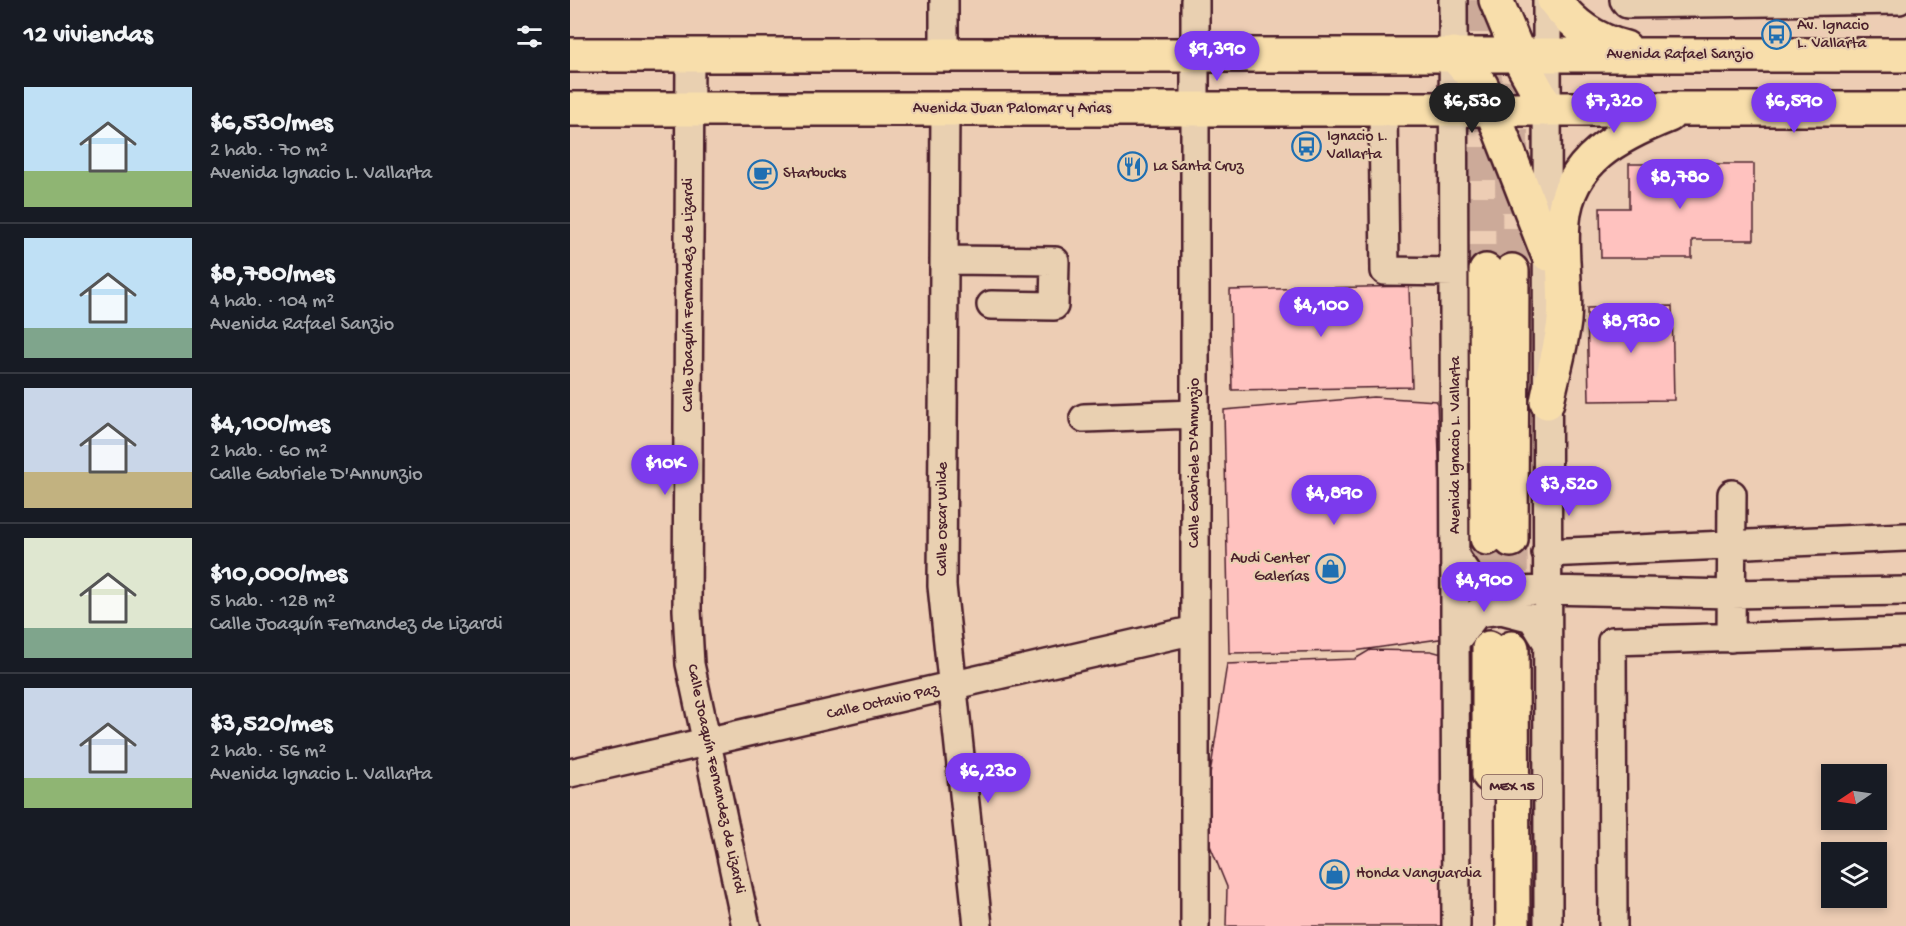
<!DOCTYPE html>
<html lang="es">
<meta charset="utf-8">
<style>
:root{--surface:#171b24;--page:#20242c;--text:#f1f3f6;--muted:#9ea1a6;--line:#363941;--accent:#7c3aed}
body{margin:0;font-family:"Gochi Hand",sans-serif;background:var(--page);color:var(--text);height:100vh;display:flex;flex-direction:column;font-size:22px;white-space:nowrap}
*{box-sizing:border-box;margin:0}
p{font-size:20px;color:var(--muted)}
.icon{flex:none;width:33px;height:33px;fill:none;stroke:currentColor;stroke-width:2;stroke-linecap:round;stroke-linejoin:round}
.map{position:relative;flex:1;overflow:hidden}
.drawer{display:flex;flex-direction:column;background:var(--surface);width:570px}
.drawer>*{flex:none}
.needle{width:39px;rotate:257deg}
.fabs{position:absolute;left:1251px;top:764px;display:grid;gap:12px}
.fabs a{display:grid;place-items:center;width:66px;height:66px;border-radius:0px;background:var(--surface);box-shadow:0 3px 9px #0003;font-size:30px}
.price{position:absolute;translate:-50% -51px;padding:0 14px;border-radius:21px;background:var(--accent);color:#fff;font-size:20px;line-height:39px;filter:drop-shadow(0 2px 3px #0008)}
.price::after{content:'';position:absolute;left:50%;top:36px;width:18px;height:14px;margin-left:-9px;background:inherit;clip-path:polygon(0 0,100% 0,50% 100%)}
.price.current{background:#222;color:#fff}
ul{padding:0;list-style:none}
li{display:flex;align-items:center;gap:18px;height:150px;padding:0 24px}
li+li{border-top:2px solid var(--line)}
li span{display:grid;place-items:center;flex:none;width:168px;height:120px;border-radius:0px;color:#555}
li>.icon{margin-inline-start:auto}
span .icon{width:72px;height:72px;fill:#fffc;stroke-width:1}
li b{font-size:26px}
h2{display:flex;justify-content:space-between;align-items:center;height:72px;padding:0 24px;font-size:26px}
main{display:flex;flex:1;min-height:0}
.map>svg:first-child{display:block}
.building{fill:#ffc2bf;stroke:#4a1f2b;stroke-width:1.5}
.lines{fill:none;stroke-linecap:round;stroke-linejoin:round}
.highway-tunnel{stroke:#ca9;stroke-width:33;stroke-dasharray:33 16;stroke-linecap:butt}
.minor-casing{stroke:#4a1f2b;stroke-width:32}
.major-casing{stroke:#4a1f2b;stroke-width:38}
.highway-casing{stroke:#4a1f2b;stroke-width:38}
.minor{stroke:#e9d0b1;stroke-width:27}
.major{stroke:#f8deab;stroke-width:33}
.highway{stroke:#f8deab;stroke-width:33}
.labels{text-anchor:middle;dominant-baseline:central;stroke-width:4.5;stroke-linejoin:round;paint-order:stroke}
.shield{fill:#e9d0b1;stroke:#7a5453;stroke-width:1.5}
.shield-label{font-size:15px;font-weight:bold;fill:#4a1f2b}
.poi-label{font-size:16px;fill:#4a1f2b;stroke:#e9d0b1;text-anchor:start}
.street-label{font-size:16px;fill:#4a1f2b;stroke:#e9d0b1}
</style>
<main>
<section class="drawer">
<h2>12 viviendas<svg class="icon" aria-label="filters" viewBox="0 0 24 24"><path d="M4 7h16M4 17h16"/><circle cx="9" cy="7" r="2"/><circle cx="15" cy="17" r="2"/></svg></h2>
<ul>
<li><span style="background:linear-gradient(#bfe0f5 70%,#8fb573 0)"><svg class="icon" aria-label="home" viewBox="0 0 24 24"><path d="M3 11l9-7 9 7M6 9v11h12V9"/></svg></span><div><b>$6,530/mes</b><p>2 hab. · 70 m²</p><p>Avenida Ignacio L. Vallarta</p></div></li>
<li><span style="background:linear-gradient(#bfe0f5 75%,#7fa58c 0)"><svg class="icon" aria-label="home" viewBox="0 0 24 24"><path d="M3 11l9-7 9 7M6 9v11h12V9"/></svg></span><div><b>$8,780/mes</b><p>4 hab. · 104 m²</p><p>Avenida Rafael Sanzio</p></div></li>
<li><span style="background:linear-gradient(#c9d6e8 70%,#c2b280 0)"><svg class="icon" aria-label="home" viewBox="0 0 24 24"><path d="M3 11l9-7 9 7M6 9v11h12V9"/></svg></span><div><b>$4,100/mes</b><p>2 hab. · 60 m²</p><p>Calle Gabriele D'Annunzio</p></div></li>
<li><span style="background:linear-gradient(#dfe7d0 75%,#7fa58c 0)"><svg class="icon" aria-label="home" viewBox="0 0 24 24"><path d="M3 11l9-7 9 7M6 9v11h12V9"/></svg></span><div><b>$10,000/mes</b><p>5 hab. · 128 m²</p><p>Calle Joaquín Fernandez de Lizardi</p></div></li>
<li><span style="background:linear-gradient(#c9d6e8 75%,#8fb573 0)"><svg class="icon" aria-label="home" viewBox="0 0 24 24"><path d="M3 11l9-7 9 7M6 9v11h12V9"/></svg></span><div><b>$3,520/mes</b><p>2 hab. · 56 m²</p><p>Avenida Ignacio L. Vallarta</p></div></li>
</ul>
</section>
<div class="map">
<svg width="1336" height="926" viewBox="0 0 1336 926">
<rect width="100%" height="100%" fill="#edcdb4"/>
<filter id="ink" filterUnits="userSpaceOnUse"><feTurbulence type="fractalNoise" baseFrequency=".0167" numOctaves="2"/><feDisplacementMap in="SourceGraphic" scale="12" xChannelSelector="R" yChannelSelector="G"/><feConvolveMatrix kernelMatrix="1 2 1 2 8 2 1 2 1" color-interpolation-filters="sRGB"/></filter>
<g filter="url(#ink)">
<!-- building -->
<path class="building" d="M1059 164H1184V240H1122V258H1031L1030 208H1059Z
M839 286 842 387 662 390 660 290Z
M1102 306 1104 400 1019 401 1017 308Z
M803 397 867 401 876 638 784 651 659 653 654 410Z
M800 650 861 651 872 654 875 926H656L657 887 637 838 636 800 657 664 785 659Z"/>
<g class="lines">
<!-- highway-tunnel -->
<path class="highway-tunnel" d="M915 0 916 271
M941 32 942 271
M917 538 919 648
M941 540 942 648"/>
<defs>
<path id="minor" d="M374 0V54
M625 0V926
M883 0 886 926
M977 0 978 926
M1054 0 1057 4 1329 0
M120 55 117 610 120 664 176 926
M375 109 372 586 408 926
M813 109 815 271 884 272
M374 260 485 261 484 306 421 305
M514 418 625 414
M976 553 1336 537
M886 558 902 581 922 592 976 590 1162 594 1336 591
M1161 638 1162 494
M885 642 907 613 931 610 962 618 976 641
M0 773 625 630
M1043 926 1042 641 1336 632"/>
<path id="major" d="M926 0 953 65 977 108
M984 0C1003 25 1024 40 1055 48
M883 54 911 85 918 100 978 254
M0 55H1336
M0 109H1336
M977 402C982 376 991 348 994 321 997 288 990 254 993 221 998 160 1049 135 1099 115"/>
<path id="highway" d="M916 271 917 538
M941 540 942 271
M919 648V775
M942 648 943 926"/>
</defs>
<!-- minor casing -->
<use href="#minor" class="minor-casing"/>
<!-- major casing -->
<use href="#major" class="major-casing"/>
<!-- highway casing -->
<use href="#highway" class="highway-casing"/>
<!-- minor -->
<use href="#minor" class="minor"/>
<!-- major -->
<use href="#major" class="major"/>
<!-- highway -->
<use href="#highway" class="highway"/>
</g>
</g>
<!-- icons -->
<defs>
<symbol id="bus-ring" viewBox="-11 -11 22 22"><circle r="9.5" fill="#e9d0b1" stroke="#1f6fb2" stroke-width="1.5"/><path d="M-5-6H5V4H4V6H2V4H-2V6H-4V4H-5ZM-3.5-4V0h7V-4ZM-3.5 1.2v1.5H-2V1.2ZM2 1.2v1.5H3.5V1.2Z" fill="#1f6fb2"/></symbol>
<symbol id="restaurant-ring" viewBox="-11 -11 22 22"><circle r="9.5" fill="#e9d0b1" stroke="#1f6fb2" stroke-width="1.5"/><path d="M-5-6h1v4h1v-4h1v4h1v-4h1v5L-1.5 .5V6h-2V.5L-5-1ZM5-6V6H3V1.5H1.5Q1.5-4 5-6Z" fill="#1f6fb2"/></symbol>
<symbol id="cafe-ring" viewBox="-11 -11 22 22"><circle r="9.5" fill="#e9d0b1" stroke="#1f6fb2" stroke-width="1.5"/><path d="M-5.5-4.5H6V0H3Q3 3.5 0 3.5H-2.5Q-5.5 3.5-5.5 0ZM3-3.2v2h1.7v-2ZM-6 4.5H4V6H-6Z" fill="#1f6fb2"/></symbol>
<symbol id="shop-ring" viewBox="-11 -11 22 22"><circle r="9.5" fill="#e9d0b1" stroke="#1f6fb2" stroke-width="1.5"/><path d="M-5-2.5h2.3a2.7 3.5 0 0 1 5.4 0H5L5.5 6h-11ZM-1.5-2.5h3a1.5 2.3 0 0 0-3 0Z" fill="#1f6fb2"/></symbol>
</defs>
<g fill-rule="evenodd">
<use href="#bus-ring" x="1190" y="18" width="33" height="33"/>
<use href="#bus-ring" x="720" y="130" width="33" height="33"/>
<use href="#restaurant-ring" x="546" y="150" width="33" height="33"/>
<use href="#cafe-ring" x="176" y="158" width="33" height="33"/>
<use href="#shop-ring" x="744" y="552" width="33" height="33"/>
<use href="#shop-ring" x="748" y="858" width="33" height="33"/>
</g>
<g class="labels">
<!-- shield labels -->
<rect class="shield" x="912" y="775" width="60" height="24" rx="4.5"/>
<g class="shield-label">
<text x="942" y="787">MEX 15</text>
</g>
<!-- poi labels -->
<g class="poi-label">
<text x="1227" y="26">Av. Ignacio<tspan x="1227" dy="18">L. Vallarta</tspan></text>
<text x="757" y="137">Ignacio L.<tspan x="757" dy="18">Vallarta</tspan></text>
<text x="583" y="167">La Santa Cruz</text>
<text x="213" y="174">Starbucks</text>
<text x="739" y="559" text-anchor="end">Audi Center<tspan x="739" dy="18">Galerías</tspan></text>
<text x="786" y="874">Honda Vanguardia</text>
</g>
<!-- street labels -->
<g class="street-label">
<text x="1110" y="55">Avenida Rafael Sanzio</text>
<text x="442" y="109">Avenida Juan Palomar y Arias</text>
<text transform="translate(119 295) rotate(-90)">Calle Joaquín Fernandez de Lizardi</text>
<text transform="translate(886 445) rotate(-90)">Avenida Ignacio L. Vallarta</text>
<text transform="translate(625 463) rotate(-90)">Calle Gabriele D'Annunzio</text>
<text transform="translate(373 519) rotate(-90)">Calle Oscar Wilde</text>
<text transform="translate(313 703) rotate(-13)">Calle Octavio Paz</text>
<text transform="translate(145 779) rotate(78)">Calle Joaquín Fernandez de Lizardi</text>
</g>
</g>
</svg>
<div class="fabs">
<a><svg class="needle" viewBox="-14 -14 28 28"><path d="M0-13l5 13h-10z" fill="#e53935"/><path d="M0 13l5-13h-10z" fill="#9ea1a6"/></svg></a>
<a><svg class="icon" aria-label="layers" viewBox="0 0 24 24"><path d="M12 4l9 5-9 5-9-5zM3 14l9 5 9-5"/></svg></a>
</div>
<b class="price" style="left:647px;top:82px">$9,390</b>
<b class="price current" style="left:902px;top:134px">$6,530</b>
<b class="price" style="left:1044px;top:134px">$7,320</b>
<b class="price" style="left:1224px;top:134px">$6,590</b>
<b class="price" style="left:1110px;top:210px">$8,780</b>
<b class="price" style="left:751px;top:338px">$4,100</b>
<b class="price" style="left:1061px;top:354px">$8,930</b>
<b class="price" style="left:95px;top:496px">$10K</b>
<b class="price" style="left:999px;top:517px">$3,520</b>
<b class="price" style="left:764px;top:526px">$4,890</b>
<b class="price" style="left:914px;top:613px">$4,900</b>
<b class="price" style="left:418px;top:804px">$6,230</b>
</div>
</main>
